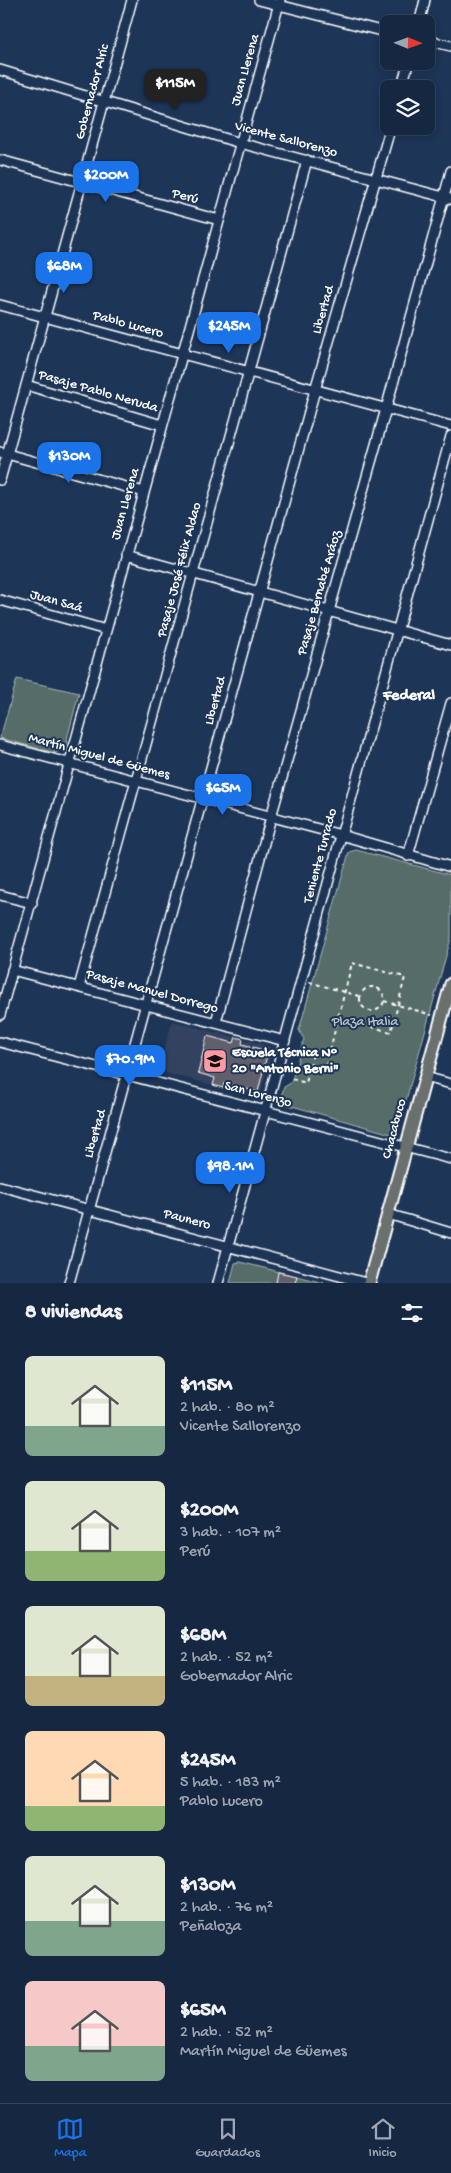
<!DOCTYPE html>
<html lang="es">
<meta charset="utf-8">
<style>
:root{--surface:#162841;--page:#1f3048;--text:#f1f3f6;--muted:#9ea6b1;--line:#35445a;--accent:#1a73e8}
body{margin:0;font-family:"Gochi Hand",sans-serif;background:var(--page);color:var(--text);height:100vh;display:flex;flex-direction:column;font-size:19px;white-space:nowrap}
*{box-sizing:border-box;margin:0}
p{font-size:16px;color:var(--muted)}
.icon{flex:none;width:28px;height:28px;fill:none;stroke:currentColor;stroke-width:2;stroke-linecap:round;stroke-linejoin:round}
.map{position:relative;height:1283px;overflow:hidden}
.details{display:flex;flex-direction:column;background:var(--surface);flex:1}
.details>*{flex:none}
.needle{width:32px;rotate:91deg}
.buttons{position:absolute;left:380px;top:15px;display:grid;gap:10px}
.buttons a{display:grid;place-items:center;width:55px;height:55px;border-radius:8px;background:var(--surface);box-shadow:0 2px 8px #0003,0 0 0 1px var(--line);font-size:25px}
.price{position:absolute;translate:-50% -42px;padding:0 11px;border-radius:10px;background:var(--accent);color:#fff;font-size:16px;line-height:32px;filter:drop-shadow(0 1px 2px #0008)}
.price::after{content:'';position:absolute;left:50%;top:30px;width:15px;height:11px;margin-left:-8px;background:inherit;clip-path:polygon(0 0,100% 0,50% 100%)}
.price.current{background:#222;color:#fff}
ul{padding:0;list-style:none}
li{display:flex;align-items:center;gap:15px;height:125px;padding:0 25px}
li span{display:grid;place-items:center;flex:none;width:140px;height:100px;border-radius:8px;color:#555}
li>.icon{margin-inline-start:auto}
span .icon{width:60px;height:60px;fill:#fffc;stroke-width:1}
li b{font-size:21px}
h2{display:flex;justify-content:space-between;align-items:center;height:60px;padding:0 25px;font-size:21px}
.tab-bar{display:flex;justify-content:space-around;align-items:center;height:70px;border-top:1px solid var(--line);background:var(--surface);font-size:14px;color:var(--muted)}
.tab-bar a{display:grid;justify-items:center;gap:2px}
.tab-bar .current{color:var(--accent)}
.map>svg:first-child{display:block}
.built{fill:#32425e}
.green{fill:#566c68;stroke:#aab6b4}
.building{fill:#625f6d;stroke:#fff}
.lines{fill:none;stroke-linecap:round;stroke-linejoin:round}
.minor-casing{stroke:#fff;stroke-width:12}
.major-casing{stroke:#fff;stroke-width:15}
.path{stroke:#fff;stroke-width:2;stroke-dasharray:4 4;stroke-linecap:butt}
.minor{stroke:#1d3557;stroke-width:9}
.major{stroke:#6b706d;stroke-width:11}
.labels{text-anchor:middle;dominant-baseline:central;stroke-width:4;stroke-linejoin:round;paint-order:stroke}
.street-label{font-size:14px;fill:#fff;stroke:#1d3557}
.park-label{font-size:14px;fill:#bbc4c3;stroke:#1d3557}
.poi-label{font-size:14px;font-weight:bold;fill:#fff;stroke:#1d3557;text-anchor:start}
.quarter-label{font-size:16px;font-weight:bold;fill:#fff;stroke:#1d3557}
</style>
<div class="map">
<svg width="451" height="1283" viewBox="0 0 451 1283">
<rect width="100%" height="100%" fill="#1d3557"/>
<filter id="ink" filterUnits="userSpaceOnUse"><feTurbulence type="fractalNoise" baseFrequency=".02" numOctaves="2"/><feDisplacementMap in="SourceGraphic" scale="10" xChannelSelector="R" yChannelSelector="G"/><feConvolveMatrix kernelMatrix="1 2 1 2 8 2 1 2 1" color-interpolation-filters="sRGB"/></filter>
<g filter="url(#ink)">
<!-- built -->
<path class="built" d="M172 1021 269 1046 272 1051 260 1095 256 1096 158 1071Z"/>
<!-- green -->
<path class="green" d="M17 679 79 693 65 747 55 753 0 738Z
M356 850 451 875V938L398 1129 391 1134 285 1104 281 1097 284 1087 291 1083 304 1039 299 1030 349 852Z
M240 1262 324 1283H230L235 1263Z"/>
<!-- building -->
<path class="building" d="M207 1036 234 1043 236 1037 243 1039 242 1044 250 1046 249 1051 252 1052 253 1047 268 1051 258 1092 224 1083 223 1088 213 1085 215 1078 198 1073Z
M278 1272 297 1276 295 1283H276Z"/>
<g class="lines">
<defs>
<path id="minor" d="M259 0 389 33
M419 24 425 0
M426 40 451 46
M0 70 240 143 451 199
M401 89 409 61
M0 160 219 220
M0 305 451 426
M26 385 162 425
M0 452 144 492
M0 480 132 0
M126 555 451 645
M0 600 106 630
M0 745 341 835 451 867
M408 856 451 703
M0 895 32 903
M12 970 285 1041
M79 987 307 160
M0 1015 280 0
M216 1022 271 817 386 409 451 171
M0 1042 451 1159
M425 1077 451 1084
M0 1186 366 1283
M388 1214 451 1233
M69 1283 315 390 391 126
M218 1283 451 436"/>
<path id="major" d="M369 1283 451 984"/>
</defs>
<!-- minor casing -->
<use href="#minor" class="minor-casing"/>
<!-- major casing -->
<use href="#major" class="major-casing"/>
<!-- path -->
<path class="path" d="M352 963 405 977 391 1032 338 1018Z
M309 982 359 996
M360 999a12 12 0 1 1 24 0a12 12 0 1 1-24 0Z
M384 1001 432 1015
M309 1071 324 1074 338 1018
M292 1079 306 1083 313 1054 300 1050"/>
<!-- minor -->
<use href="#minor" class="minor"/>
<!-- major -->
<use href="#major" class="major"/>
</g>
</g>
<!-- icons -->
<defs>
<symbol id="school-square" viewBox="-11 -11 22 22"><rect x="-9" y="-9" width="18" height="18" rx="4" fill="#ff9aa2" stroke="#1d3557"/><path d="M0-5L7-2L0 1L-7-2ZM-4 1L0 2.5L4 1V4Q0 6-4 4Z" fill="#111"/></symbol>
</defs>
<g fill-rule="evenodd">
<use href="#school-square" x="201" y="1047" width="28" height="28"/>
</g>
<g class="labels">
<!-- street labels -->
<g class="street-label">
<text transform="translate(246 70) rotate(-74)">Juan Llerena</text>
<text transform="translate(93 92) rotate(-75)">Gobernador Alric</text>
<text transform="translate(286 140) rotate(15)">Vicente Sallorenzo</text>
<text transform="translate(185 197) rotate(15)">Perú</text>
<text transform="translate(324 310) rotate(-74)">Libertad</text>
<text transform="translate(128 325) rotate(15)">Pablo Lucero</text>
<text transform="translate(98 392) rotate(16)">Pasaje Pablo Neruda</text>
<text transform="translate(126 504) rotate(-74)">Juan Llerena</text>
<text transform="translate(180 570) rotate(-75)">Pasaje José Félix Aldao</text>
<text transform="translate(320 593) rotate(-74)">Pasaje Bernabé Aráoz</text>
<text transform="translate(56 602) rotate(16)">Juan Saá</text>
<text transform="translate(216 701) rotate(-75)">Libertad</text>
<text transform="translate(99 757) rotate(15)">Martín Miguel de Güemes</text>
<text transform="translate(321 856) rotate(-75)">Teniente Turrado</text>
<text transform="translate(152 992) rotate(15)">Pasaje Manuel Dorrego</text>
<text transform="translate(258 1095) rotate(15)">San Lorenzo</text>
<text transform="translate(395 1129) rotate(-75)">Chacabuco</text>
<text transform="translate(96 1134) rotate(-74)">Libertad</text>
<text transform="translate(187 1220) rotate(15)">Paunero</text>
</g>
<!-- park labels -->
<g class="park-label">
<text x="365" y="1022">Plaza Italia</text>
</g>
<!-- poi labels -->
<g class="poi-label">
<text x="232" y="1053">Escuela Técnica N°<tspan x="232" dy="16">20 "Antonio Berni"</tspan></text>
</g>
<!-- quarter labels -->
<g class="quarter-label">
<text x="409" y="696">Federal</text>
</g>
</g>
</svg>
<div class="buttons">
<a><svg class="needle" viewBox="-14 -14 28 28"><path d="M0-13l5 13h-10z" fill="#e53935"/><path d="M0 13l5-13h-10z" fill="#9ea6b1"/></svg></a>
<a><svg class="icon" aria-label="layers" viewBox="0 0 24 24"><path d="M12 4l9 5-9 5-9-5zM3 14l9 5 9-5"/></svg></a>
</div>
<b class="price current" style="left:175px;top:111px">$115M</b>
<b class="price" style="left:106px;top:203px">$200M</b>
<b class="price" style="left:64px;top:294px">$68M</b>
<b class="price" style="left:229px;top:354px">$245M</b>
<b class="price" style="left:69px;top:484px">$130M</b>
<b class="price" style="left:223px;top:816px">$65M</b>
<b class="price" style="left:130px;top:1087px">$70.9M</b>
<b class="price" style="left:230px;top:1194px">$98.1M</b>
</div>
<section class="details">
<h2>8 viviendas<svg class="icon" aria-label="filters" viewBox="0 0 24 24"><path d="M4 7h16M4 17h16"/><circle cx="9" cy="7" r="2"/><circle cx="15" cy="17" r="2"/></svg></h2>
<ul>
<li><span style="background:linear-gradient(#dfe7d0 70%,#7fa58c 0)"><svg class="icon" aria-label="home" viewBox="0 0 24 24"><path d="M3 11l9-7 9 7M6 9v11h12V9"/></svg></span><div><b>$115M</b><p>2 hab. · 80 m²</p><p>Vicente Sallorenzo</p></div></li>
<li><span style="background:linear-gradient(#dfe7d0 70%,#8fb573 0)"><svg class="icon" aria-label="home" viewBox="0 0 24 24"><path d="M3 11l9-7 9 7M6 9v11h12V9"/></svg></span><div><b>$200M</b><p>3 hab. · 107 m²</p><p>Perú</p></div></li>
<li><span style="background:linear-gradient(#dfe7d0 70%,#c2b280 0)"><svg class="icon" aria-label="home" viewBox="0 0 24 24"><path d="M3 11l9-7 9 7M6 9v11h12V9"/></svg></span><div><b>$68M</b><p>2 hab. · 52 m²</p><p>Gobernador Alric</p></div></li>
<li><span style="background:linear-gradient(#ffd9b3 75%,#8fb573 0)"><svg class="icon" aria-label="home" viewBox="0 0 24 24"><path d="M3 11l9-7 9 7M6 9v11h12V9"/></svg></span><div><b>$245M</b><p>5 hab. · 183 m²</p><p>Pablo Lucero</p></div></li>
<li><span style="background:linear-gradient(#dfe7d0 65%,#7fa58c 0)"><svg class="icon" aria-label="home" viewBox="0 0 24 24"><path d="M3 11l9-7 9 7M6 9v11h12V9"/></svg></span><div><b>$130M</b><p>2 hab. · 76 m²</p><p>Peñaloza</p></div></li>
<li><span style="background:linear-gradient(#f6c9c9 65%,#7fa58c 0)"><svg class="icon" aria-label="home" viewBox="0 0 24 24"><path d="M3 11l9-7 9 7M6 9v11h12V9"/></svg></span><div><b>$65M</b><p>2 hab. · 52 m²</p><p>Martín Miguel de Güemes</p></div></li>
</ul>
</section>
<nav class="tab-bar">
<a class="current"><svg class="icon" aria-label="map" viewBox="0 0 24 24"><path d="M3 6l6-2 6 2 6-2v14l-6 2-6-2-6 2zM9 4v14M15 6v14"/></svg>Mapa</a>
<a><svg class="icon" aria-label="saved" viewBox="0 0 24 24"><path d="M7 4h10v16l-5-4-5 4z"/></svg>Guardados</a>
<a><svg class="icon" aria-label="home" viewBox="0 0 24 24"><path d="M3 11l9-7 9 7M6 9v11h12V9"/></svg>Inicio</a>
</nav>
